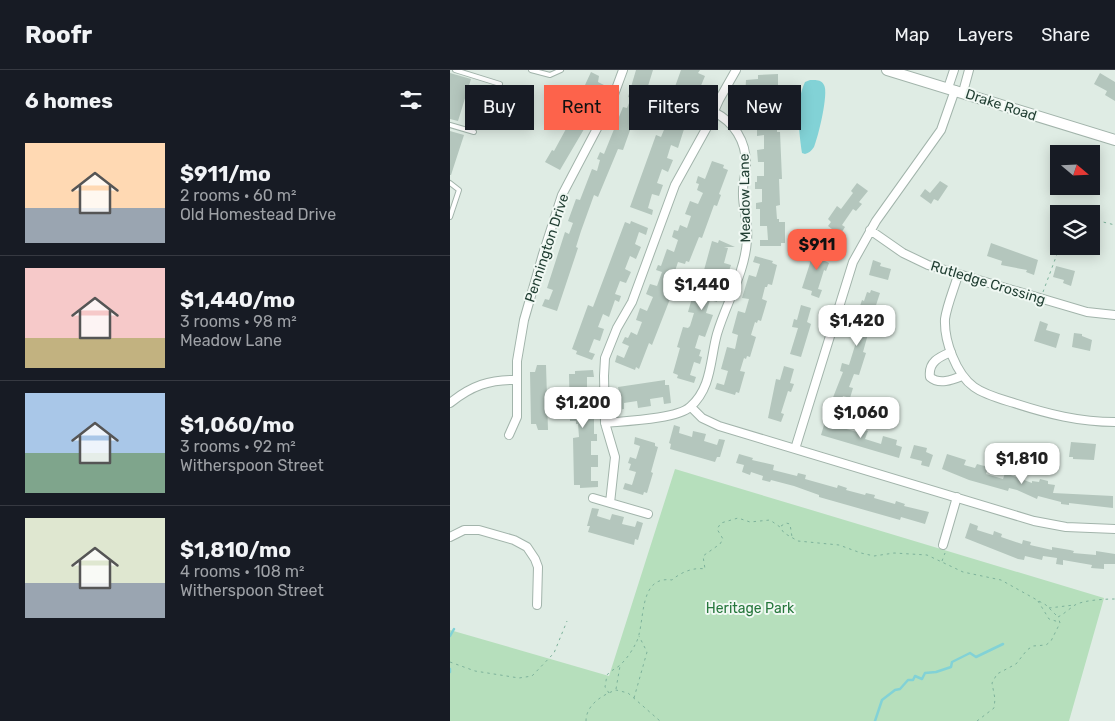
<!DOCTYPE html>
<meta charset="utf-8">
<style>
:root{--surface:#171b24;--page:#242831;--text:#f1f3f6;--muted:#9ea1a6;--line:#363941;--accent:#fd634b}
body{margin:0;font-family:Rubik,sans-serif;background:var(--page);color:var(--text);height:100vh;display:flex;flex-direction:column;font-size:19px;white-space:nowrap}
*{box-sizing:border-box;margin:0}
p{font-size:16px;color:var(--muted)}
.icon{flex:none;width:28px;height:28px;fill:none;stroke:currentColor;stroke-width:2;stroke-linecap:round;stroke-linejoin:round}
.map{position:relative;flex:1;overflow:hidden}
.drawer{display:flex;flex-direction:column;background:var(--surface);width:450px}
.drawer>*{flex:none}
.guide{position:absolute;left:15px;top:15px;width:475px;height:45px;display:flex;gap:10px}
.needle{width:32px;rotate:109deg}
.controls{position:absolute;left:600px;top:75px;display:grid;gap:10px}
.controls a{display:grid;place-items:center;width:50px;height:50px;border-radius:0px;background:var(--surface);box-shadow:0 2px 12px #0003;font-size:25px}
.price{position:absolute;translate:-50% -42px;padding:0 11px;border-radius:10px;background:#fff;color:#222;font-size:16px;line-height:32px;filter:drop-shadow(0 1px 2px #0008)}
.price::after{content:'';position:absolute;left:50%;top:30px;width:15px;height:11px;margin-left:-8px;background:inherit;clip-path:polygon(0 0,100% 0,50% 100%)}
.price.active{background:var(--accent);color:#111}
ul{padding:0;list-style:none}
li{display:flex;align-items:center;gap:15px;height:125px;padding:0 25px}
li+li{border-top:1px solid var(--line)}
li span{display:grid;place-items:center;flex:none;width:140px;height:100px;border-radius:0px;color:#555}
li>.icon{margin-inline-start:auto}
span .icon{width:60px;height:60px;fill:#fffc;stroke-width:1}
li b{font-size:21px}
h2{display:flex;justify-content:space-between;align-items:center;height:60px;padding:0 25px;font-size:21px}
.chip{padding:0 18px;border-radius:0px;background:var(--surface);box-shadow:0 2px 12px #0003;font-size:18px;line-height:45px}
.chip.active{background:var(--accent);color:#111}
header{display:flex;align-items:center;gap:30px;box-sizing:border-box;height:70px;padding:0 25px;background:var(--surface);border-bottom:1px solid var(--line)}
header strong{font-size:24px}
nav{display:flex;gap:28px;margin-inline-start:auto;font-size:18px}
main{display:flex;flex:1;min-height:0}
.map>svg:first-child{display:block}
.green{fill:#b6dfbc}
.water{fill:#82d2d6}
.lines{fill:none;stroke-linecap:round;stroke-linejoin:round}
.stream{stroke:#82d2d6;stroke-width:2.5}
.building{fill:#b4c6bd}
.service-casing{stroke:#a2b4ab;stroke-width:6}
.minor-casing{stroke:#a2b4ab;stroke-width:10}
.tertiary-casing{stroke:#a2b4ab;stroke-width:12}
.path{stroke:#7db29b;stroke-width:1;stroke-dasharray:2.5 4;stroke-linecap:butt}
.service{stroke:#fff;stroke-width:4}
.minor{stroke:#fff;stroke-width:8}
.tertiary{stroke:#fff;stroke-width:10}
.labels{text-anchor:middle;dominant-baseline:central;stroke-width:4;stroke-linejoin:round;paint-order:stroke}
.street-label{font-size:14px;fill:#1f3d31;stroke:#f0f8f3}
.park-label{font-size:14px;fill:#26773c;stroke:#f0f8f3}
</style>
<header>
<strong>Roofr</strong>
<nav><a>Map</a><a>Layers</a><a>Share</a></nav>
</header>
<main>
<section class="drawer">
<h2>6 homes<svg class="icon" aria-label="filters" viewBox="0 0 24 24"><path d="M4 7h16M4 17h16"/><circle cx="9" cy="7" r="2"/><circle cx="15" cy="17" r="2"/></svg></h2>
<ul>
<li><span style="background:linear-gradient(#ffd9b3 65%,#9aa5b1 0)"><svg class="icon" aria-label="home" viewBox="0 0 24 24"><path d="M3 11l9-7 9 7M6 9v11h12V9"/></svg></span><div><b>$911/mo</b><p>2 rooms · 60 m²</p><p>Old Homestead Drive</p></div></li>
<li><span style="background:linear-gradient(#f6c9c9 70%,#c2b280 0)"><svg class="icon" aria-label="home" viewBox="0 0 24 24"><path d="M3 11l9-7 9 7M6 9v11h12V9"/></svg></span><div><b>$1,440/mo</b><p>3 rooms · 98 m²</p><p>Meadow Lane</p></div></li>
<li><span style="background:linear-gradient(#a9c7e8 60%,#7fa58c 0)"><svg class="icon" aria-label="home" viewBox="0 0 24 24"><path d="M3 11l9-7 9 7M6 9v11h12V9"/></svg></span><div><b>$1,060/mo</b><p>3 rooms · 92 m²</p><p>Witherspoon Street</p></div></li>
<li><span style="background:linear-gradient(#dfe7d0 65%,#9aa5b1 0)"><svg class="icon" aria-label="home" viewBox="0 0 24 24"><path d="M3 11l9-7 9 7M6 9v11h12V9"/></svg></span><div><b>$1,810/mo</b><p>4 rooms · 108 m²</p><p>Witherspoon Street</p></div></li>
</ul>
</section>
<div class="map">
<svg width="665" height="651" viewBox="0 0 665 651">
<rect width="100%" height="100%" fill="#dfece4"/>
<!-- green -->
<path class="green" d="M225 399 654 528 619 651H0V560L159 606Z"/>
<!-- water -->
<path class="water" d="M360 10C365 10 371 9 374 15 379 23 368 68 364 77 361 81 359 83 355 84L352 83C349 60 345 33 355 12Z"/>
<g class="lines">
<!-- stream -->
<path class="stream" d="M0 566 4 559
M0 599V602
M425 651 432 630 445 620 450 619 458 610H463L465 606 472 609 475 603 486 602 501 597 502 592 520 583 526 587 553 574"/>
</g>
<!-- building -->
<path class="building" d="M186 0H203L193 32 184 49 173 80 168 79 148 127 144 125 131 161 126 177 128 178 107 241 92 236 95 229 99 230 103 220 97 218 115 162 119 164 123 153 118 151 126 129 130 130 142 99 147 101 150 90 147 89 150 82 154 84 173 37 177 38 181 28 178 27Z
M231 0H250L248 3 255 6 250 18 244 15 239 29 245 31 241 42 234 40 229 53 235 56 228 78 221 75 217 88 223 90 218 102 212 99 207 113 213 115 209 126 202 124 198 138 203 140 202 145 180 137 206 65 211 67 216 55 212 53Z
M141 2 149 6 148 12 154 15 151 22 135 15Z
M0 3 21 9 8 51 0 49Z
M650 3 665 12V31L655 25 657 21 644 14Z
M328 4V48L298 49 297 45H294L296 10 308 9V5Z
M129 35 137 39 135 46 140 49 110 100 95 92 102 80 104 81Z
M327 59V62H330L332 109H329L330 135 326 136 327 149H329V152H335V173H331V176H310V170H318L317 156H310V139H306V133L312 132V119H305V112H307V106H314V92H308L307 80 314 79V65L307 66V60Z
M0 61 14 65 1 105H0Z
M262 91 274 95 273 98 278 100 269 124 271 125 267 136 264 135 252 168 249 167 239 192 236 191 235 194 228 192 224 204 229 206 202 275 199 273 189 299 186 297 185 300 165 292 167 285 174 288 179 276 172 273 175 267 178 268 181 262 187 265 192 252 186 250 190 238 197 241 203 227 196 224 200 214 207 216 212 202 206 200 208 195 211 196 217 179 224 182 228 170 222 167 224 160 228 161 230 155 237 158 241 146 235 144 240 131 248 134 253 123 247 120 249 114 246 113 248 106 255 109Z
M490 111 498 116 488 131 484 129 481 134 470 126 475 119 480 123Z
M407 113 418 121 409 132 412 134 406 141 403 139 392 155 395 157 390 165 378 156 381 152 378 149 387 136 391 139 403 123 401 121Z
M181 151 198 158 196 165 189 162 185 174 191 177 186 189 180 186 175 199 181 202 176 213 170 211 165 224 171 226 169 232 165 230 159 247 153 244 148 257 154 259 150 271 144 269 139 282 145 284 142 290 126 284 127 281 122 279 138 235 143 237 175 152 180 154Z
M269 170 285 177H274L278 178 274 193 281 195 277 207 270 205 266 218 273 220 271 227 268 226 267 232 260 230 256 243 263 245 255 267 249 265 245 278 251 280 249 286 252 287 250 294 244 292 240 305 246 307 244 313 227 308 228 305 223 303 230 278 227 277 233 257 238 258 240 256 244 243 238 242 244 221 248 222 262 171 268 173Z
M541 173 588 190 584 205 576 202 577 200 551 195 552 191 537 186Z
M370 174 380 177 375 191 379 193 376 201 374 200 368 219 372 220 369 228 361 225 362 221 352 218 362 187 365 188Z
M305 186 323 191 322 193 327 195 322 215 318 214 317 217H315L312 229 317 231 311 251 308 250 307 253 305 252 301 265 306 267 300 287 297 286 296 289 294 288 290 301 295 302 289 323 286 322 285 325 265 319 267 313 274 315 278 301 271 299 277 277 285 279 288 265 282 263 288 241 295 243 299 229 292 228 299 205 306 207 310 194 303 192Z
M423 190 431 193 430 196 441 199 438 210 419 205Z
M606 196 625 201 621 216 613 213 614 210 603 207Z
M421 220 430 223 429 226 417 263 418 264 413 282 416 283 409 305 404 304 399 317 403 318 400 328 393 326 391 333 382 330 393 302 390 301 392 293 399 295 407 269 401 267 403 259H405L411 239H409L412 230 414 231 417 222 420 223Z
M351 235 361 238 357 252 361 254 351 287 340 284 348 258 342 257 344 249 347 250Z
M590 251 598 254 596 260 610 264 606 278 584 271Z
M624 263 632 264V266L642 270 640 281 622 277Z
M87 295H96L98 360H88L86 354H81L80 302H85Z
M334 296 344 299 340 313 344 314 341 322 338 321 331 343 334 344 331 352 318 348 326 309 330 310Z
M143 300 144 307H137V321H143L144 334H137V347H144V364H147V371H141V385H148V397H141V411H148V417L130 418V415H124L123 368 129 367 128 354H126V351H120L119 304H125V301Z
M215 310V315H219L221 333 214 334 213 327 200 329 201 336 188 338 187 331 174 333V339L168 340 166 323 169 322 168 317Z
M384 350 395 353 393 358 407 362 408 358 418 361 415 369 431 374 433 366 447 370 446 375 452 377 449 388 371 365 374 355 381 357Z
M224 355 230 357 229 363 242 367 243 361 256 364 254 371 267 375 269 369 275 370 270 387H267L265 392 220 379 221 374 219 373Z
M185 367 205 373V376L208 377 201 402 203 403 197 423 194 422 193 425 173 419 175 413 182 415 186 402 179 400 181 394 178 393 180 387 186 389 190 376 184 374Z
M621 372 646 374 644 390 623 389V387H619Z
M464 375 477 378 476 382 483 385 479 397 471 395 472 391 460 388Z
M289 384 303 388 302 390 324 395 323 400 347 406 348 403 356 405 355 409 387 418 388 415 397 418 396 420 415 425 416 423 425 425 424 428 445 434 446 431 455 434 454 436 479 442 475 454 451 447 450 450 369 427V425L344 416 321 410 320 412 312 410 313 406 301 402 300 405 292 402 294 395 286 393Z
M497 384 516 390 514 395 525 398 527 394 538 397 536 404 553 409 555 403 582 413V411L589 412 590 409 598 411V414L605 415 603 423 663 426V438L619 433V435L611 434V432L588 426 587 429 567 420 559 418 558 421 519 410 492 399Z
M142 438 149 439 147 446 160 450 162 444 174 447 172 454 185 457 187 451 193 453 188 470 185 469 184 475 138 462 140 456H137Z
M520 453 528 456 527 460 543 465 544 461 552 464 551 467 572 474 573 470 581 472 580 475 602 480V477L620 480 624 481 623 483 646 485V481L665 484V494H654V499L641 498 642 495 613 490V495L606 494 607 488 593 486 592 490 575 486 574 490 568 489 515 468Z"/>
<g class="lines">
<defs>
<path id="service" d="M5 0 50 14 39 50
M81 0 100 5 111 0
M0 55 24 62
M0 113 9 120 0 147"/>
<path id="minor" d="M498 18 504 0
M513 22 519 0
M420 160 453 183 478 195 637 242 665 245
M508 205C504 219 497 235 495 249 494 271 506 304 524 317 535 325 551 329 564 333 598 344 629 352 665 352
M501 282C489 287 478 292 480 307 489 315 502 310 512 306
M0 333C21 316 40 309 67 310
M241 337 252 348 269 356 584 451 616 457 665 459
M155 353C175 351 227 349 240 337 262 318 260 289 267 264 276 233 295 203 297 170 299 153 292 137 293 121 293 112 296 103 296 94 296 71 284 52 264 42
M59 365 67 347V291L74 250 93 184 112 125 162 30 173 0
M345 379 403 192 426 151 491 60 505 20
M143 428 198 444
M160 433 165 387 155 353 154 306 155 288 167 258 182 232 225 115 256 59 269 30 286 0
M0 467 14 460H29L64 470 77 477 85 489 88 497 87 535
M493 475 507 427"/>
<path id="tertiary" d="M437 0 665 70"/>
</defs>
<!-- service casing -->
<use href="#service" class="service-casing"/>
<!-- minor casing -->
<use href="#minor" class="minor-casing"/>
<!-- tertiary casing -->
<use href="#tertiary" class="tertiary-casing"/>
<!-- path -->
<path class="path" d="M641 149 665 155
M593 222 610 176
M331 456 336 453 340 454 342 467
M492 491 495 483
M588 531 599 549 609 552
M599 538 624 535
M0 592 25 601 69 608 82 606 104 583 117 551
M166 619 170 596
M159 623 155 617 157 605C160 601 165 599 169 596 176 590 182 581 186 573 196 554 187 505 222 510 231 502 244 497 255 499L253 486 270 474 273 469 267 459 271 453 288 448 300 452 320 450 330 457 334 463 348 471 389 475 411 483 424 486 444 483 477 485 513 502 551 510 596 535 608 547
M184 628 197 582 189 566
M136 651C136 635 152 625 166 620L178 623 210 651
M527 651 544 638 545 629 542 613 547 604 566 594 577 580 583 576 596 575 601 571 610 553 608 547C614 544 619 539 625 535 634 530 655 529 665 529"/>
<!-- service -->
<use href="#service" class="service"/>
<!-- minor -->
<use href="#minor" class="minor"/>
<!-- tertiary -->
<use href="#tertiary" class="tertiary"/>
</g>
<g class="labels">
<!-- street labels -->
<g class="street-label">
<text transform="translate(551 35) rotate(18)">Drake Road</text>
<text transform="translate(295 128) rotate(-91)">Meadow Lane</text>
<text transform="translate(97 178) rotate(-72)">Pennington Drive</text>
<text transform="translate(538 213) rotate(17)">Rutledge Crossing</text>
</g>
<!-- park labels -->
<g class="park-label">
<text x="300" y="538">Heritage Park</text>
</g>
</g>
</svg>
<div class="controls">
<a><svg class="needle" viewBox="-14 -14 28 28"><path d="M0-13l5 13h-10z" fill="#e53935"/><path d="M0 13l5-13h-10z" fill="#9ea1a6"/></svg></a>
<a><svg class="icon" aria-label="layers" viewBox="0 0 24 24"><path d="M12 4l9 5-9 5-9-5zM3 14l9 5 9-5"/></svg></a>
</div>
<b class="price active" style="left:367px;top:201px">$911</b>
<b class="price" style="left:252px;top:241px">$1,440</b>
<b class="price" style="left:407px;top:277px">$1,420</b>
<b class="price" style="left:133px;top:359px">$1,200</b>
<b class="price" style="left:411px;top:369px">$1,060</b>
<b class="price" style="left:572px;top:415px">$1,810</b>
<div class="guide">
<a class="chip">Buy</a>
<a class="chip active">Rent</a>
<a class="chip">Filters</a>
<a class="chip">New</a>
</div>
</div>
</main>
